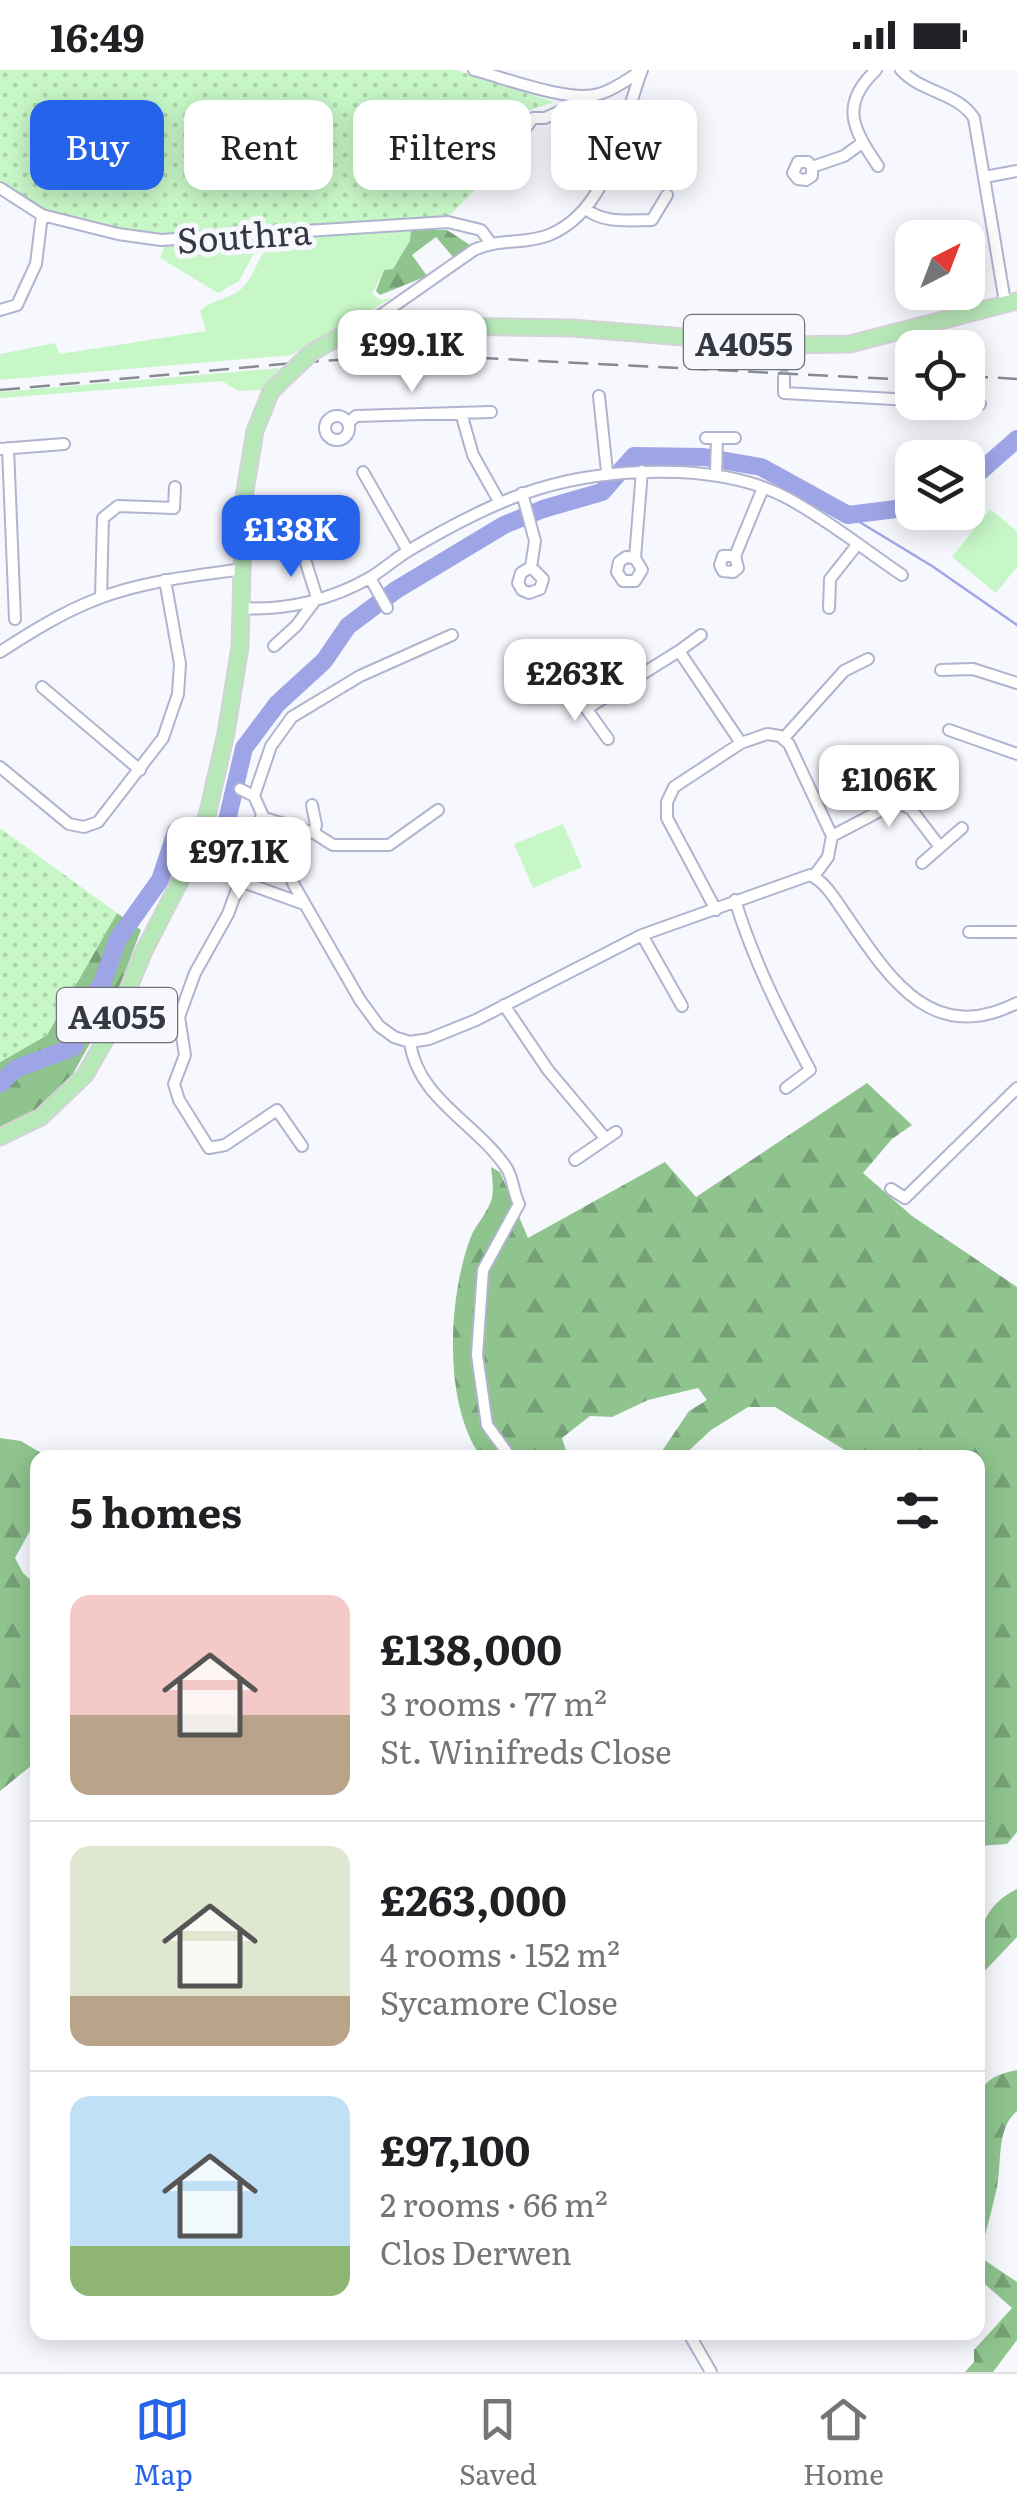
<!DOCTYPE html>
<meta charset="utf-8">
<style>
:root{--surface:#fff;--page:#f2f2f2;--text:#202124;--muted:#757577;--line:#e0e0e0;--accent:#2563eb}
body{margin:0;font-family:Literata,serif;background:var(--page);color:var(--text);height:100vh;display:flex;flex-direction:column;font-size:38px;white-space:nowrap}
*{box-sizing:border-box;margin:0}
p{font-size:32px;color:var(--muted)}
.icon{flex:none;width:55px;height:55px;fill:none;stroke:currentColor;stroke-width:2;stroke-linecap:round;stroke-linejoin:round}
.map{position:relative;flex:1;overflow:hidden}
.sheet{position:absolute;left:30px;top:1380px;width:955px;height:890px;display:flex;flex-direction:column;background:var(--surface);border-radius:20px;box-shadow:0 5px 25px #0003}
.sheet>*{flex:none}
.hud{position:absolute;left:30px;top:30px;width:958px;height:90px;display:flex;gap:20px}
.needle{width:65px;rotate:42deg}
.controls{position:absolute;left:895px;top:150px;display:grid;gap:20px}
.controls a{display:grid;place-items:center;width:90px;height:90px;border-radius:20px;background:var(--surface);box-shadow:0 5px 25px #0003;font-size:50px}
.price{position:absolute;translate:-50% -85px;padding:0 22px;border-radius:20px;background:#fff;color:#222;font-size:32px;line-height:65px;filter:drop-shadow(0 2px 5px #0008)}
.price::after{content:'';position:absolute;left:50%;top:60px;width:30px;height:22px;margin-left:-15px;background:inherit;clip-path:polygon(0 0,100% 0,50% 100%)}
.price.on{background:var(--accent);color:#fff}
ul{padding:0;list-style:none}
li{display:flex;align-items:center;gap:30px;height:250px;padding:0 40px}
li+li{border-top:2px solid var(--line)}
li span{display:grid;place-items:center;flex:none;width:280px;height:200px;border-radius:20px;color:#555}
li>.icon{margin-inline-start:auto}
span .icon{width:120px;height:120px;fill:#fffc;stroke-width:1}
li b{font-size:42px}
h2{display:flex;justify-content:space-between;align-items:center;height:120px;padding:0 40px;font-size:42px}
.tag{padding:0 35px;border-radius:20px;background:var(--surface);box-shadow:0 5px 25px #0003;font-size:35px;line-height:90px}
.tag.on{background:var(--accent);color:#fff}
.status{display:flex;justify-content:space-between;align-items:center;height:70px;padding:0 50px;background:var(--surface);direction:ltr}
.status svg{height:28px;fill:currentColor}
.menu{display:flex;justify-content:space-around;align-items:center;height:140px;border-top:2px solid var(--line);background:var(--surface);font-size:28px;color:var(--muted)}
.menu a{display:grid;justify-items:center;gap:5px}
.menu .on{color:var(--accent)}
.map>svg:first-child{display:block}
.grass{fill:#c7f7c7}
.forest{fill:url(#forest-firs)}
.park{fill:url(#park-dots)}
.lines{fill:none;stroke-linecap:round;stroke-linejoin:round}
.stream{stroke:#9ea5e6;stroke-width:2.5}
.river{stroke:#9ea5e6;stroke-width:18}
.street-casing{stroke:#b0b4cf;stroke-width:14}
.primary-casing{stroke:#d3d3d6;stroke-width:19}
.street{stroke:#fff;stroke-width:10}
.primary{stroke:#b7e8b8;stroke-width:15}
.rail{stroke:#888a93;stroke-width:2.5;stroke-dasharray:20 10;stroke-linecap:butt}
.primary-bridge-casing{stroke:#d3d3d6;stroke-width:19;stroke-linecap:butt}
.primary-bridge{stroke:#b7e8b8;stroke-width:15}
.labels{text-anchor:middle;dominant-baseline:central;stroke-width:10;stroke-linejoin:round;paint-order:stroke}
.shield{fill:#f7f8fe;stroke:#70727b;stroke-width:2.5}
.shield-label{font-size:32px;font-weight:bold;fill:#363843}
.street-label{font-size:35px;fill:#363843;stroke:#f7f8fe}
</style>
<div class="status"><b>16:49</b><svg viewBox="0 0 49 12"><path d="M0 12V9h3v3zM5 12V6h3v6zM10 12V3h3v9zM15 12V0h3v12zM26 1h20v11H26zM47 4h2v5h-2z"/></svg></div>
<div class="map">
<svg width="1017" height="2302" viewBox="0 0 1017 2302">
<defs>
<pattern id="forest-firs" width="22" height="20" patternUnits="userSpaceOnUse" patternTransform="scale(2.5)"><rect width="22" height="20" fill="#8fc48e"/><path d="M5 1l3.5 6h-7zM16 11l3.5 6h-7z" fill="#76a076"/></pattern>
<pattern id="park-dots" width="8" height="8" patternUnits="userSpaceOnUse" patternTransform="scale(2.5)"><rect width="8" height="8" fill="#c7f7c7"/><path d="M2 2h.1M6 6h.1" fill="none" stroke="#acd4ac" stroke-width="1.8" stroke-linecap="round"/></pattern>
</defs>
<rect width="100%" height="100%" fill="#f7f8fe"/>
<!-- grass -->
<path class="grass" d="M410 158 411 171 393 199 384 200 372 224 381 230 392 228 292 285 0 310V284L55 273 60 284 206 261 200 241C212 228 232 230 244 216 258 200 259 180 278 167Z
M261 170 239 211 218 223 160 188 165 175Z
M280 298 261 320 238 321 222 311 0 328V322Z
M990 439 1017 461V497L996 523 952 487Z
M563 754 582 797 533 818 514 774Z"/>
<!-- forest -->
<path class="forest" d="M411 159 447 160 470 175 453 187 436 167 412 185 427 206 380 225 376 221 384 200 393 199 410 171Z
M117 843 141 860 115 929 66 1016 13 1058 0 1061V992L47 965Z
M867 1013 912 1055 892 1069 863 1103 912 1146 1017 1217V1762L1007 1774 978 1776V1388L856 1387 775 1337H748L711 1360 682 1387H658L689 1341 707 1330 698 1318 648 1330 612 1347 590 1346 562 1368 568 1387H481C443 1334 448 1229 470 1169 475 1155 488 1143 492 1128 494 1119 492 1106 491 1097L500 1102 528 1168 665 1092 696 1127Z
M0 1368 21 1371 48 1387 38 1388 37 1448 15 1488 23 1503 37 1516V1691L0 1721Z
M1017 1819V1867L978 1908C977 1870 978 1838 1017 1819Z
M1017 2000V2041C996 2058 1002 2093 997 2117 992 2140 985 2163 980 2187L1017 2212V2270L993 2302H965L974 2292V2280L1012 2238 978 2208V2026C986 2008 998 2004 1017 2000Z"/>
<!-- park -->
<path class="park" d="M0 0H456L555 32 530 40 475 120 450 145 227 163 153 166 44 140 0 114Z
M0 758 117 843 47 965 0 992Z"/>
<g class="lines">
<!-- stream -->
<path class="stream" d="M848 445 932 496 1017 555"/>
<!-- river -->
<path class="river" d="M968 412 1017 369
M0 1014 15 999 74 977 80 938 101 916 118 869 160 810 176 762 225 759 244 678 277 634 324 591 348 556 396 520 504 455 543 439 602 422 634 386 704 387 761 397 848 445 912 437"/>
<defs>
<path id="street" d="M474 0C505 8 569 33 599 24 614 20 628 9 641 1
M876 0C839 35 853 59 878 96
M901 0C922 23 957 22 974 48L1005 232
M515 72 533 48H545L589 28
M615 80C640 84 655 83 672 65
M812 97 808 92H798L793 103 798 109 806 110 812 106V97L844 86 862 73
M985 107 1017 101
M0 118 42 145 118 164 161 170 448 152 481 160 490 172
M585 138C602 154 630 150 652 150L667 125
M0 240 17 235 36 194 42 145
M381 255V245L474 180C498 168 524 175 549 165 611 140 621 55 642 0
M784 295V275
M784 307V323L912 330
M599 326 607 402
M959 332 980 334
M461 343 473 385 500 433
M325 358a12 12 0 1 1 24 0a12 12 0 1 1-24 0Z
M348 353 356 346 491 342
M706 368H735
M8 378 15 549
M0 379 64 374
M363 402 408 481
M716 404 717 368
M522 423 535 471 531 497 521 503 518 513 522 520 529 523 540 519 543 509 531 497
M735 486H723L720 495 723 501 733 502 738 498 735 486 763 418
M635 488 626 487 619 492 617 502 623 511H635L642 500 635 488 642 401
M370 508 387 538
M101 527 103 448 118 436 174 438 175 417
M240 538C285 541 332 530 371 507 384 499 395 489 408 481 502 425 569 398 679 402 717 404 755 410 789 429 828 450 865 480 902 505
M829 538 830 509 857 475
M274 576 296 556 317 528 302 480
M679 581 701 565
M0 582C31 562 63 542 97 529 143 511 194 506 243 499
M941 600 973 599 1017 613
M551 612 558 609 568 613 608 669
M42 617 140 700
M588 638 679 581 741 673
M949 660 1017 684
M783 669 844 601 868 589
M0 697 69 754 84 757 98 752 163 668 178 624 180 594 165 510
M240 719 254 726 294 815 360 930 379 956 394 967 410 972 429 969 476 950 642 865 810 805C826 812 836 831 846 845 888 906 931 977 1017 933
M254 726 271 676 292 647 360 606 452 565
M897 732 915 715
M312 735 316 755 314 763
M261 747 314 763 333 775H389L438 740
M832 766 897 732 911 739 940 777
M193 788 240 811 304 834
M922 793 962 758
M240 811 228 844 195 903 179 947 185 985 174 1014 179 1030 209 1078 225 1075 277 1040 302 1076
M735 830C753 890 781 945 810 1000L786 1018
M716 840 667 748V732L674 717 741 673 767 664 780 666 789 674 832 766 828 787 814 806
M969 862H1017
M642 865 682 936
M504 935 548 1000 606 1069
M410 972C417 1028 476 1053 506 1097 513 1107 513 1122 519 1134L483 1200 477 1285 487 1355 511 1388
M575 1090 616 1062
M891 1119 905 1128 1017 1018
M688 2262 711 2302"/>
<path id="primary" d="M311 283 339 267 381 255 572 258 784 275 850 274 1017 231
M0 1067 41 1047 85 1005 112 958 144 881 202 768 226 663 240 577 244 427 255 361 271 321"/>
</defs>
<!-- street casing -->
<use href="#street" class="street-casing"/>
<!-- primary casing -->
<use href="#primary" class="primary-casing"/>
<!-- street -->
<use href="#street" class="street"/>
<!-- primary -->
<use href="#primary" class="primary"/>
<!-- rail -->
<path class="rail" d="M968 306 1017 309
M0 320 304 292 423 285 912 310"/>
<defs>
<path id="primary-bridge" d="M271 321 311 283"/>
</defs>
<!-- primary-bridge casing -->
<use href="#primary-bridge" class="primary-bridge-casing"/>
<!-- primary-bridge -->
<use href="#primary-bridge" class="primary-bridge"/>
</g>
<g class="labels">
<!-- shield labels -->
<g class="shield">
<rect x="684" y="245" width="120" height="54" rx="8"/>
<rect x="57" y="918" width="120" height="54" rx="8"/>
</g>
<g class="shield-label">
<text x="744" y="272">A4055</text>
<text x="117" y="945">A4055</text>
</g>
<!-- street labels -->
<g class="street-label">
<text transform="translate(244 164) rotate(-4)">Southra</text>
</g>
</g>
</svg>
<div class="controls">
<a><svg class="needle" viewBox="-14 -14 28 28"><path d="M0-13l5 13h-10z" fill="#e53935"/><path d="M0 13l5-13h-10z" fill="#757577"/></svg></a>
<a><svg class="icon" aria-label="locate" viewBox="0 0 24 24"><circle cx="12" cy="12" r="6"/><path d="M12 2v4M12 18v4M2 12h4M18 12h4"/></svg></a>
<a><svg class="icon" aria-label="layers" viewBox="0 0 24 24"><path d="M12 4l9 5-9 5-9-5zM3 14l9 5 9-5"/></svg></a>
</div>
<b class="price" style="left:412px;top:325px">£99.1K</b>
<b class="price on" style="left:291px;top:510px">£138K</b>
<b class="price" style="left:575px;top:654px">£263K</b>
<b class="price" style="left:889px;top:760px">£106K</b>
<b class="price" style="left:239px;top:832px">£97.1K</b>
<div class="hud">
<a class="tag on">Buy</a>
<a class="tag">Rent</a>
<a class="tag">Filters</a>
<a class="tag">New</a>
</div>
<section class="sheet">
<h2>5 homes<svg class="icon" aria-label="filters" viewBox="0 0 24 24"><path d="M4 7h16M4 17h16"/><circle cx="9" cy="7" r="2"/><circle cx="15" cy="17" r="2"/></svg></h2>
<ul>
<li><span style="background:linear-gradient(#f6c9c9 60%,#b9a48a 0)"><svg class="icon" aria-label="home" viewBox="0 0 24 24"><path d="M3 11l9-7 9 7M6 9v11h12V9"/></svg></span><div><b>£138,000</b><p>3 rooms · 77 m²</p><p>St. Winifreds Close</p></div></li>
<li><span style="background:linear-gradient(#dfe7d0 75%,#b9a48a 0)"><svg class="icon" aria-label="home" viewBox="0 0 24 24"><path d="M3 11l9-7 9 7M6 9v11h12V9"/></svg></span><div><b>£263,000</b><p>4 rooms · 152 m²</p><p>Sycamore Close</p></div></li>
<li><span style="background:linear-gradient(#bfe0f5 75%,#8fb573 0)"><svg class="icon" aria-label="home" viewBox="0 0 24 24"><path d="M3 11l9-7 9 7M6 9v11h12V9"/></svg></span><div><b>£97,100</b><p>2 rooms · 66 m²</p><p>Clos Derwen</p></div></li>
</ul>
</section>
</div>
<nav class="menu">
<a class="on"><svg class="icon" aria-label="map" viewBox="0 0 24 24"><path d="M3 6l6-2 6 2 6-2v14l-6 2-6-2-6 2zM9 4v14M15 6v14"/></svg>Map</a>
<a><svg class="icon" aria-label="saved" viewBox="0 0 24 24"><path d="M7 4h10v16l-5-4-5 4z"/></svg>Saved</a>
<a><svg class="icon" aria-label="home" viewBox="0 0 24 24"><path d="M3 11l9-7 9 7M6 9v11h12V9"/></svg>Home</a>
</nav>
